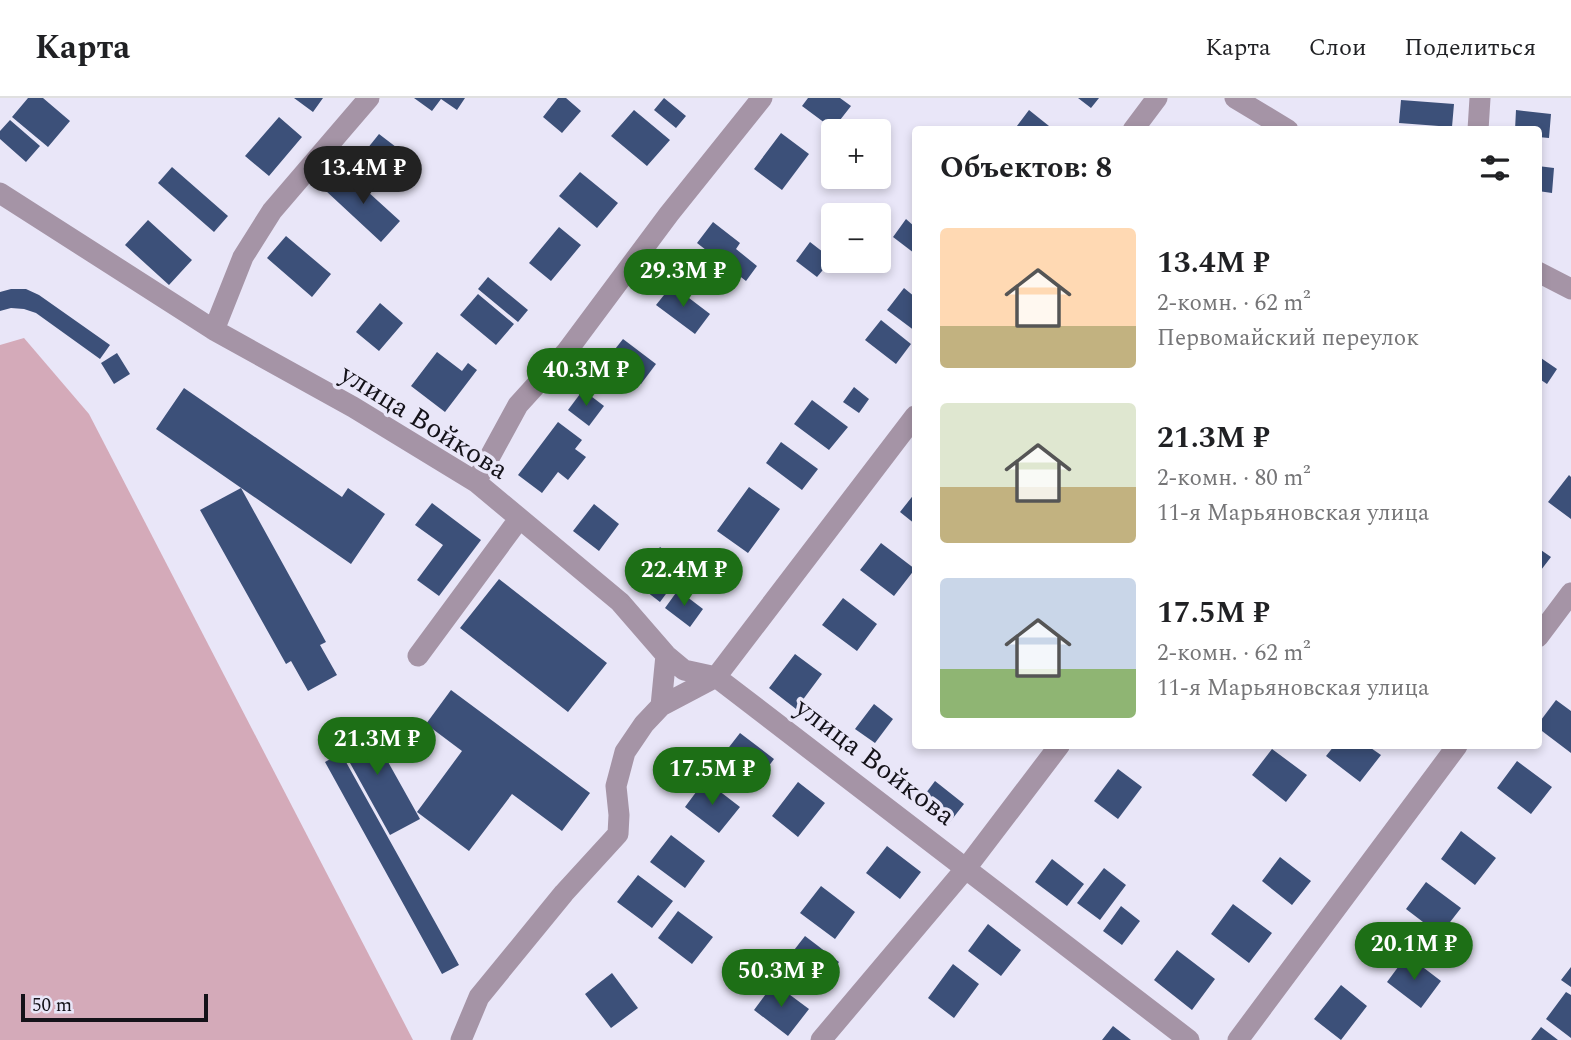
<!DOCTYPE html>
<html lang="ru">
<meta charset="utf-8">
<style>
:root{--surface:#fff;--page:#f6f6f6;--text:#202124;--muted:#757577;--line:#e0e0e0;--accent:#1d6f16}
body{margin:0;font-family:Spectral,serif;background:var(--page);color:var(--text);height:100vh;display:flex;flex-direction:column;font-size:26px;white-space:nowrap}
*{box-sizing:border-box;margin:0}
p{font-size:23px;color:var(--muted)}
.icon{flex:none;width:38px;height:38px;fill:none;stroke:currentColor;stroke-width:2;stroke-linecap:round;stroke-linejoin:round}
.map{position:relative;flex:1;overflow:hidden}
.drawer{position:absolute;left:912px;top:28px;width:630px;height:623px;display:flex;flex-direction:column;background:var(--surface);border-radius:7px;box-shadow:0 4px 10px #0003}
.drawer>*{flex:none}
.buttons{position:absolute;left:821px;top:21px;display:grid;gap:14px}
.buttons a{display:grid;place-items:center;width:70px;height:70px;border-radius:7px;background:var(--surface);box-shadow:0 4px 10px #0003;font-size:35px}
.scale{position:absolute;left:21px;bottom:18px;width:187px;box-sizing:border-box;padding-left:7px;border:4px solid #141219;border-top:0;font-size:19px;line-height:24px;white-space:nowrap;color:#141219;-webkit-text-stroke:5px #e9e6f8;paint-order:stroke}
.price{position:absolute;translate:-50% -60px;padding:0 16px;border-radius:24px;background:var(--accent);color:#fff;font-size:23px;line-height:46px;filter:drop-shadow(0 2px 4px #0008)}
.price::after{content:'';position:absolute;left:50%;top:42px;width:21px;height:16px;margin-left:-10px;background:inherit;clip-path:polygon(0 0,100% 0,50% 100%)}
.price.current{background:#222;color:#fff}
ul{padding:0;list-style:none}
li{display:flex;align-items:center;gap:21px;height:175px;padding:0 28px}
li span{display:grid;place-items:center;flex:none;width:196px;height:140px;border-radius:7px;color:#555}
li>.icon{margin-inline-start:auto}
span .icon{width:84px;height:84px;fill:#fffc;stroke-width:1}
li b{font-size:30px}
h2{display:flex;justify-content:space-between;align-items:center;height:84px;padding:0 28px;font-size:30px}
header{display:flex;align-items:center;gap:42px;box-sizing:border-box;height:98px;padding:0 35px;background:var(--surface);border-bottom:2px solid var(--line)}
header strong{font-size:33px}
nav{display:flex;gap:38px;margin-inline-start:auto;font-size:24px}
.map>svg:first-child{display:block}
.green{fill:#d4aab9}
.building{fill:#3c5079}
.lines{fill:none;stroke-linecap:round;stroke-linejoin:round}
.minor{stroke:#a594a6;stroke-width:21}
.labels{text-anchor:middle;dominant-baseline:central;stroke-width:7;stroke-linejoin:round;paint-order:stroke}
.street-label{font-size:28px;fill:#141219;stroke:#e9e6f8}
</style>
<header>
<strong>Карта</strong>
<nav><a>Карта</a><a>Слои</a><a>Поделиться</a></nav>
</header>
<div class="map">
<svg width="1571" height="942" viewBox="0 0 1571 942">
<rect width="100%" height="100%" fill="#e9e6f8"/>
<!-- green -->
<path class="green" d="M24 240 89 316 413 942H0V247Z"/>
<!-- building -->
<path class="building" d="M28 0H43L70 23 48 49 12 19Z
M294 0H323L313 14Z
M414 0H465L457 12 441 1 432 13Z
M558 0H566L581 13 562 35 543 19Z
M664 0 686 18 676 30 654 12Z
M808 0H840L851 8 833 31 802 8Z
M1078 0H1099L1091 10Z
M1401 2 1454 6 1452 29 1399 25Z
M634 12 670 42 647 68 611 38Z
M1029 12 1054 32H1014Z
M1516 12 1551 16 1549 40 1538 39V32H1515Z
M279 19 302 39 269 78 245 58Z
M10 22 40 48 26 64 0 41V33Z
M781 35 809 56 782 92 754 71Z
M379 36 409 59 385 90 368 77 377 67 363 56Z
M1538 68 1554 70 1552 95 1538 93Z
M172 69 228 118 214 134 158 85Z
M345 73 400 123 381 144 326 93Z
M580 74 618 105 597 130 559 98Z
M906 121 915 129 914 155 893 139Z
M148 122 192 162 169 187 125 147Z
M713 124 740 145 736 151 757 168 746 183 697 145Z
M559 129 581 147 551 183 529 165Z
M286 138 331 176 312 199 267 160Z
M810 144 832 161 817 179 796 163Z
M488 179 528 212 518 224 478 191Z
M672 187 710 216 695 236 656 207Z
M904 190 915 199V233L887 212Z
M11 191H26L39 197 110 247 100 261 36 215 24 211 11 210 0 213V194Z
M478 196 514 226 496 247 460 217Z
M380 205 403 225 379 253 356 234Z
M881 222 911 246 896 266 865 242Z
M623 241 656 266 641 286 608 260Z
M437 254 462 273 468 265 477 272 445 314 411 288Z
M117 255 130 276 114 286 101 265Z
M1538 258 1557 271 1547 286 1538 280Z
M854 289 869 301 859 315 843 304Z
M184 290 342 399 348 390 385 416 351 466 156 331Z
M583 292 604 308 589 328 568 312Z
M812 302 848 329 829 352 794 326Z
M558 324 582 342 575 351 586 359 568 382 558 374 542 395 518 377Z
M781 344 818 371 802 392 766 365Z
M1569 377 1571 379V421L1548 404Z
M749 389 780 411 748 455 717 433Z
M241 390 326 544 320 547 337 577 308 593 291 563 286 566 200 412Z
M915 395V426L900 414Z
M432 405 481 442 439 498 417 482 443 447 415 427Z
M594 406 619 426 599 453 573 433Z
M881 445 915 471 894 498 860 472Z
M660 449 686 469 660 504 634 484Z
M1538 450 1551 459 1538 476Z
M499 481 607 565 568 614 460 530Z
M678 492 703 511 690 529 665 510Z
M843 500 877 526 857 553 822 527Z
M795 556 822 576 796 611 769 590Z
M451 592 590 695 562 733 512 696 469 753 417 714 462 653 426 626Z
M1556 602 1571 613V655L1538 630V626Z
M874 606 893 621 875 645 855 631Z
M364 621 420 721 390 737 335 638Z
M740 635 774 661 754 688 719 662Z
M1334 648H1368L1381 657 1360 684 1326 658Z
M1272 651 1307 677 1286 704 1252 677Z
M341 655 459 867 442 876 325 664Z
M1517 663 1552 689 1531 716 1497 690Z
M1118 671 1142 689 1118 721 1094 703Z
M705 682 740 709 719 735 685 709Z
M935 683 964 706 946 729 917 707Z
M798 684 825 705 798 739 772 718Z
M1461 733 1496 760 1475 787 1441 761Z
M671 737 705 763 685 790 650 764Z
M887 748 921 774 900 801 866 775Z
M1280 759 1311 783 1292 807 1262 783Z
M1052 761 1084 786 1067 808 1035 784Z
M1104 770 1126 787 1100 822 1077 805Z
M638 777 673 803 652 830 617 804Z
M1426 784 1461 810 1440 837 1406 811Z
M821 788 855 814 835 841 800 815Z
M1233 806 1272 835 1249 865 1211 836Z
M1121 808 1140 823 1122 847 1103 833Z
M678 813 713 839 692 866 658 840Z
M988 826 1021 852 1001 878 968 853Z
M805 838 839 864 819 891 784 865Z
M1177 852 1215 881 1192 912 1154 882Z
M1407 857 1441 883 1421 910 1387 884Z
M953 866 979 886 954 920 928 900Z
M1571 869V889L1561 882Z
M612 875 638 910 611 930 585 896Z
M774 885 809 911 788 938 754 912Z
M1341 887 1367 908 1341 942 1314 921Z
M1566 894 1571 897V940L1546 921Z
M1113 928 1131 942H1102Z
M1541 929 1558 942H1531Z"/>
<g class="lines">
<!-- minor -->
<path class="minor" d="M1235 0 1288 32
M1133 32 1157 0
M1478 32 1480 0
M0 95 214 232 353 309 476 384 620 504 666 557 684 572 716 579 1189 942
M1538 174 1571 191
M214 232 243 159 272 113 369 0
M476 384 518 307 567 253 669 116 762 0
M1538 539 1571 495
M418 558 519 421
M661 608 666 557
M461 942 479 899 564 795 618 736 619 717 616 688 625 654 644 626 661 608 716 579 915 318
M821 942 967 769 1059 648
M1238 942 1457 648"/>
</g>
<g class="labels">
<!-- street labels -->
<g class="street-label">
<text transform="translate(424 324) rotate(32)">улица Войкова</text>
<text transform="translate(875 664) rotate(37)">улица Войкова</text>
</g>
</g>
</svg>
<div class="buttons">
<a>+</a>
<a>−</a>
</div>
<div class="scale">50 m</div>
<b class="price current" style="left:363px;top:108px">13.4M ₽</b>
<b class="price" style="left:683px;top:211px">29.3M ₽</b>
<b class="price" style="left:586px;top:310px">40.3M ₽</b>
<b class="price" style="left:684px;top:510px">22.4M ₽</b>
<b class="price" style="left:377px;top:679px">21.3M ₽</b>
<b class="price" style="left:712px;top:709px">17.5M ₽</b>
<b class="price" style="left:1414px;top:884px">20.1M ₽</b>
<b class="price" style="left:781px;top:911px">50.3M ₽</b>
<section class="drawer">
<h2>Объектов: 8<svg class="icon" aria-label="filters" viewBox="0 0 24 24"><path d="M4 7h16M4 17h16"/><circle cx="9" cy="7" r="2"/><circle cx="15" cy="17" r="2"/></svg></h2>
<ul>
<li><span style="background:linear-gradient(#ffd9b3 70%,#c2b280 0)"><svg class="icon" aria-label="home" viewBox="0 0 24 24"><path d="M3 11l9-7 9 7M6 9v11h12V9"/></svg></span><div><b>13.4M ₽</b><p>2-комн. · 62 m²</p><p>Первомайский переулок</p></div></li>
<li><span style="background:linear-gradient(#dfe7d0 60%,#c2b280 0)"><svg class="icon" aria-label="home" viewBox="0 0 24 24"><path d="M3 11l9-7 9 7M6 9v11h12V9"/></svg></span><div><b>21.3M ₽</b><p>2-комн. · 80 m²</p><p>11-я Марьяновская улица</p></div></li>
<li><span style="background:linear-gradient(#c9d6e8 65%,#8fb573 0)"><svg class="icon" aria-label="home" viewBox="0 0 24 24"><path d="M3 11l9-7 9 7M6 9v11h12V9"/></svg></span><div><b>17.5M ₽</b><p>2-комн. · 62 m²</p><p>11-я Марьяновская улица</p></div></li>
</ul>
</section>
</div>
